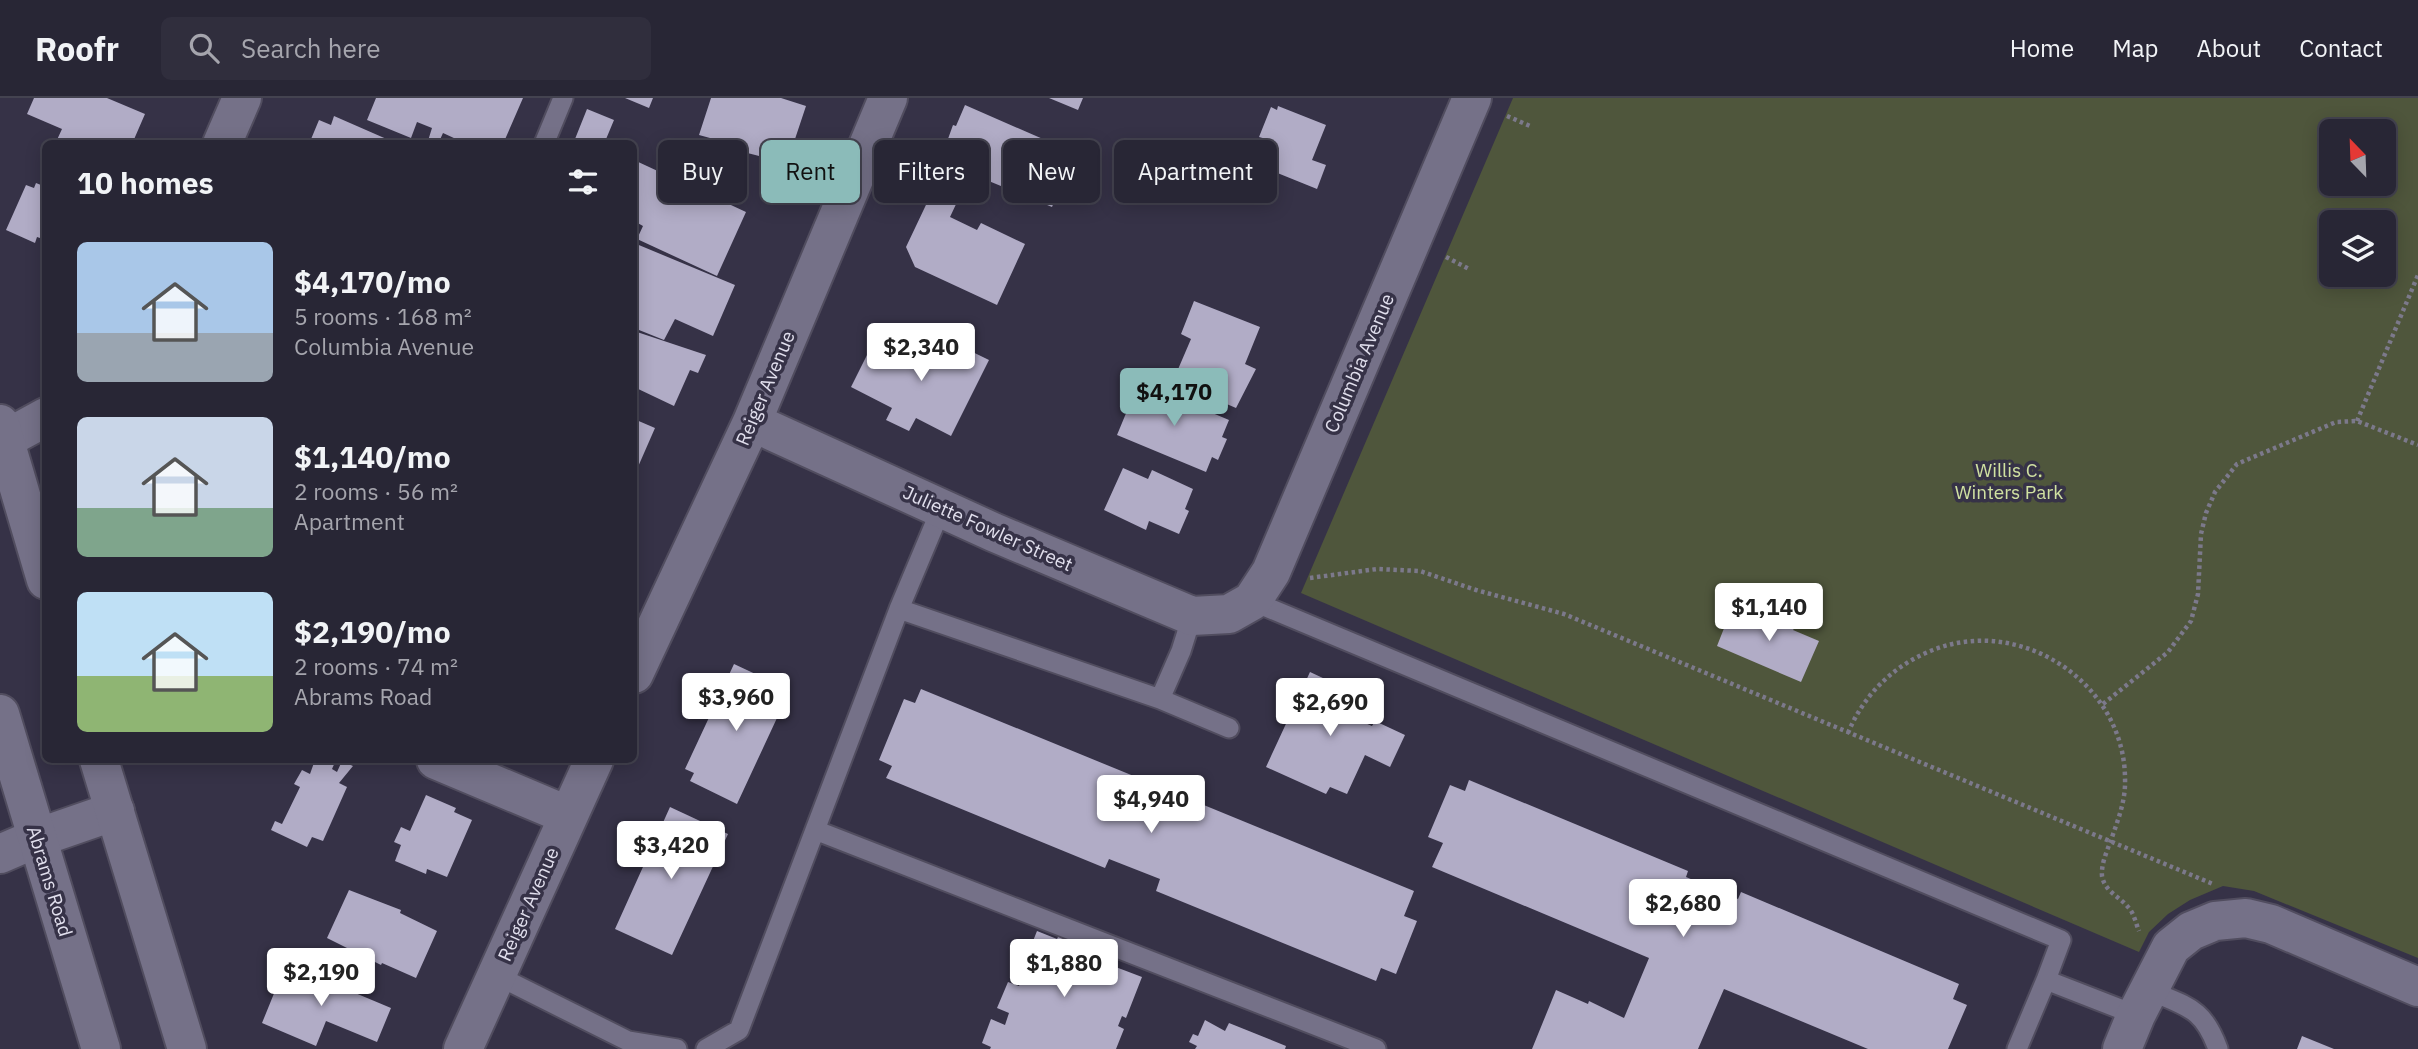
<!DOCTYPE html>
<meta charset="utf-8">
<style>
:root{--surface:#282635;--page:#302e3d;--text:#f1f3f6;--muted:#a5a5ad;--line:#444350;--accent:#8bbbb9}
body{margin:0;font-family:"IBM Plex Sans",sans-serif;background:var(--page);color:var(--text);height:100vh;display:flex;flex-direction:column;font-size:26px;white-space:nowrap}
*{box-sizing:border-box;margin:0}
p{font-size:23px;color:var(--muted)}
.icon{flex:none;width:38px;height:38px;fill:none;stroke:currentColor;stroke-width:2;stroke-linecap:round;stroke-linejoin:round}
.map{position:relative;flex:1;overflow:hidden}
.drawer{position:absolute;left:42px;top:42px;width:595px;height:623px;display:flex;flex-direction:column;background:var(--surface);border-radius:10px;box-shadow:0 4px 18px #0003,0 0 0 2px var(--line)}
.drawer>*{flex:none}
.guide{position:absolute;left:658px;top:42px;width:665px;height:63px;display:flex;gap:14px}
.needle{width:46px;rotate:337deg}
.fabs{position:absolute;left:2319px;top:21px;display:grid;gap:14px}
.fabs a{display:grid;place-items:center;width:77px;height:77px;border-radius:10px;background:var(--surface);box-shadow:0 4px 18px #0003,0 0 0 2px var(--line);font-size:35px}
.price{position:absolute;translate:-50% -60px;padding:0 16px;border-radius:7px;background:#fff;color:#222;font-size:23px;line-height:46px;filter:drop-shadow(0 2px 4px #0008)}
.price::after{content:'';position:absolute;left:50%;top:42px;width:21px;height:16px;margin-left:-10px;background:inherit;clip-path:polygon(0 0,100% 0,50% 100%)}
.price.active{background:var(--accent);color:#111}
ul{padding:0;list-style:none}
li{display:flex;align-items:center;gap:21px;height:175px;padding:0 35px}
li span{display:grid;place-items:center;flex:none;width:196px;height:140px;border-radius:10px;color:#555}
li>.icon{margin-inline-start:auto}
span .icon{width:84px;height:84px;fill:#fffc;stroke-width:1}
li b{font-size:30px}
h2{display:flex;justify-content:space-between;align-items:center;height:84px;padding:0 35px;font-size:30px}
.chip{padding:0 24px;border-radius:10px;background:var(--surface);box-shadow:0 4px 18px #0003,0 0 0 2px var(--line);font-size:24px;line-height:63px}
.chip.active{background:var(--accent);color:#111}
header{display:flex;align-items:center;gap:42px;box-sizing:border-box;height:98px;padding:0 35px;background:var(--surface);border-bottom:2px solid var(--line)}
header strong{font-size:33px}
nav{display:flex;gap:38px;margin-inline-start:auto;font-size:24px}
.search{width:490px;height:63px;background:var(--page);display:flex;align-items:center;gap:18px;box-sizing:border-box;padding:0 24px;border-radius:10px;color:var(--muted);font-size:26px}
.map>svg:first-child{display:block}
.green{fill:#4f563c;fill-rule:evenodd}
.building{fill:#b1acc6}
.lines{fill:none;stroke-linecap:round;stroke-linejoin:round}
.service-casing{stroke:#514d5f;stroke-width:23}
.minor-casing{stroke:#514d5f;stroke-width:42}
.secondary-casing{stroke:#514d5f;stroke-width:42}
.path{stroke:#7c798b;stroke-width:4.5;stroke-dasharray:3.5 3.5;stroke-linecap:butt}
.service{stroke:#757188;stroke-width:19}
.minor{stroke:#757188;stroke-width:38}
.secondary{stroke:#757188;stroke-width:38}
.labels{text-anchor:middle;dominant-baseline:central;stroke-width:7;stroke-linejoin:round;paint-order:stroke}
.street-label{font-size:19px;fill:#e1dfed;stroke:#363247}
.park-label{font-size:19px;fill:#d0e1a1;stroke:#363247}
</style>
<header>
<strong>Roofr</strong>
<div class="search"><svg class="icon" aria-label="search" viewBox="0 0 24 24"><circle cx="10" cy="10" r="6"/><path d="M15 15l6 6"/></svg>Search here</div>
<nav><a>Home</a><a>Map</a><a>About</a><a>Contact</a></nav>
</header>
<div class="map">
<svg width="2418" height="951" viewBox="0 0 2418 951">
<rect width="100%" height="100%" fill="#363247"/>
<!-- green -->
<path class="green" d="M1513 0H2418V860L2254 793 2223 788 2190 802 2168 816 2149 834 2139 854 1301 495ZM2331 33H2384V86H2331ZM2331 124H2384V177H2331Z"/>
<!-- building -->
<path class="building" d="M34 0H107L145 16 132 46H60L56 44 62 31 27 16Z
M376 0H523L503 46H454L456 41 443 35 438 46H427L432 30 417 24 411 40 367 22Z
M625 0H653L649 10Z
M711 0H781L806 8 787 65 720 48 721 43 699 37Z
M1049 0H1083L1078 12Z
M965 7 1075 55 1070 66 1083 72 1070 104 1056 99 1052 109 940 63 953 27 956 28Z
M1278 8 1326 27 1312 62 1326 67 1317 91 1255 66 1266 41 1259 39 1271 9 1277 12Z
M587 11 614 22 604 46H573Z
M334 18 398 46H309L319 22 331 27Z
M634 62 746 114 717 178 637 141 643 128 634 123Z
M36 85 46 89V142L37 139 35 145 6 132 26 87 34 90Z
M934 90 958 102 950 119 977 132 981 125 1025 146 997 207 915 169 906 149Z
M634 145 735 187 713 238 675 221 664 242 634 230Z
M1194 203 1260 229 1245 266 1256 271 1236 310 1173 283 1191 241 1181 236Z
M634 233 706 257 698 275 690 272 674 308 634 289Z
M877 237 918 257 923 246 944 256 950 243 989 262 951 338 916 320 909 333 886 322 892 310 851 289Z
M1139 284 1229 322 1222 339 1227 341 1218 362 1212 359 1206 374 1117 337Z
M634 321 655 330 634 378Z
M1123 370 1148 381 1152 372 1193 391 1185 411 1189 413 1179 436 1149 423 1146 432 1104 412Z
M1732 510 1755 520 1758 512 1796 528 1793 532 1819 543 1801 584 1717 548Z
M734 566 790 592 737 706 690 683 694 675 685 671Z
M1310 574 1368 601 1358 622 1372 628 1375 623 1405 637 1390 669 1365 657 1347 696 1330 689 1326 696 1266 669Z
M921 591 1141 681 1138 687 1192 709 1194 703 1414 793 1404 818 1417 823 1396 876 1381 870 1376 883 1156 793 1160 781 1109 761 1105 770 886 680 892 668 879 662 904 601 915 605Z
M315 662H336L332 671 337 674 342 663 353 668 339 685 347 689 323 743 312 739 307 749 271 732 275 723 282 726 300 689 294 686 302 672 310 676Z
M1469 682 1688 773 1686 779 1738 801 1741 794 1959 886 1953 901 1967 907 1948 951H1868L1724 891 1698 951H1532L1556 892 1588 906 1589 903 1624 920 1649 860 1432 769 1443 745 1428 739 1450 687 1465 693Z
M426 697 456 710 454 714 472 722 447 779 427 771 426 776 395 763 401 747 394 744 401 729 410 733Z
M670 709 728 736 672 857 615 831Z
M349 792 401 812 400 815 437 833 416 880 382 865 381 867 327 840Z
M1037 833 1057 841 1059 837 1117 860 1113 868 1142 879 1126 920 1122 918 1118 928 1124 931 1116 951H990L991 949 982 945 991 921 1005 927 1009 915 997 910 1008 884 1019 888 1024 876 1014 872 1025 846 1031 848Z
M286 866 391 910 377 944 326 923 316 948 262 925Z
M1205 922 1225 933 1229 925 1286 948 1285 951H1195L1197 948 1189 944 1193 936 1198 938Z
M2302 938 2334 951H2297Z"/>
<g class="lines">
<defs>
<path id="service" d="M544 46 563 0
M941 411 899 511 1160 601 1181 553 1192 518
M1252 503 2061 842 2046 882 2136 917
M1160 601 1229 630
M815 732 1376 951
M496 877 628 943 677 951
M2149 892C2187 909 2203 909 2218 951
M706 951 739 932 899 511
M2017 951 2046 882"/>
<path id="minor" d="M222 46 242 0
M752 324 993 434 1192 518 1229 516 1252 503 1271 474 1472 0
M0 344 46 319
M634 576 752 324 888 0
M436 662 567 717
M0 756 37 740 115 713
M463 951 594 662
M2122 951 2136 917 2171 849 2191 833 2215 823 2246 820 2271 826 2418 889"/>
<path id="secondary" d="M0 326 46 482
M0 616 101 951
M99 662 187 951"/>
</defs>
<!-- service casing -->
<use href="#service" class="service-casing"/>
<!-- minor casing -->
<use href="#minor" class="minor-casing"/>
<!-- secondary casing -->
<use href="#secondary" class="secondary-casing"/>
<!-- path -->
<path class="path" d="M1507 18 1530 28
M1446 159 1469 171
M2357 323 2418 177
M1310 480 1377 471 1420 473 1476 492 1564 516 2213 786
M2103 606 2168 554 2191 523 2198 496 2201 436 2206 415 2215 394 2237 366 2336 324 2357 323 2418 347
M1848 635C1864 596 1894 567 1933 552 2021 517 2124 585 2125 680 2126 702 2118 722 2111 742 2107 753 2101 766 2102 778 2105 794 2119 798 2128 809 2134 815 2136 826 2139 833"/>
<!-- service -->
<use href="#service" class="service"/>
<!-- minor -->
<use href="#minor" class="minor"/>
<!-- secondary -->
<use href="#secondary" class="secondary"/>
</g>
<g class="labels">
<!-- street labels -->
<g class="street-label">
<text transform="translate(1359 265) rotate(-67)">Columbia Avenue</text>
<text transform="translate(765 290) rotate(-67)">Reiger Avenue</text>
<text transform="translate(988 430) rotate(24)">Juliette Fowler Street</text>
<text transform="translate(50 783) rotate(73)">Abrams Road</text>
<text transform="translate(528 806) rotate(-66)">Reiger Avenue</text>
</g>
<!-- park labels -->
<g class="park-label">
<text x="2009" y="372">Willis C.<tspan x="2009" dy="22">Winters Park</tspan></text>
</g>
</g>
</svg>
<div class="fabs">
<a><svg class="needle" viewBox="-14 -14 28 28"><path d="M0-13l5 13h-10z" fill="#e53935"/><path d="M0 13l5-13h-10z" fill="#a5a5ad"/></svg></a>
<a><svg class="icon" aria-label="layers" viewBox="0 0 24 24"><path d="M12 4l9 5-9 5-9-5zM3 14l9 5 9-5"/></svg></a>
</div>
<b class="price" style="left:921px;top:285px">$2,340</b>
<b class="price active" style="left:1174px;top:330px">$4,170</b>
<b class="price" style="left:1769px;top:545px">$1,140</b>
<b class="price" style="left:736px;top:635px">$3,960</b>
<b class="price" style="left:1330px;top:640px">$2,690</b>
<b class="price" style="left:1151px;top:737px">$4,940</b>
<b class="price" style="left:671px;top:783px">$3,420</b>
<b class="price" style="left:1683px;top:841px">$2,680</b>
<b class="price" style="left:1064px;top:901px">$1,880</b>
<b class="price" style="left:321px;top:910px">$2,190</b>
<div class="guide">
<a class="chip">Buy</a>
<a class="chip active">Rent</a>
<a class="chip">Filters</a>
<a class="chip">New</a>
<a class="chip">Apartment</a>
</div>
<section class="drawer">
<h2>10 homes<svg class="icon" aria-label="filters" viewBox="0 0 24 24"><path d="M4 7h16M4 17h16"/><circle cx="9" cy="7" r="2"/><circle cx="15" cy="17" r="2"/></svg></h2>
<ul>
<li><span style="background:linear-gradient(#a9c7e8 65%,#9aa5b1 0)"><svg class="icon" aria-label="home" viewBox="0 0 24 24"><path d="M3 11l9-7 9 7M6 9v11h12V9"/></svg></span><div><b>$4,170/mo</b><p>5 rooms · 168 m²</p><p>Columbia Avenue</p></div></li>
<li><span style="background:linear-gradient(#c9d6e8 65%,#7fa58c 0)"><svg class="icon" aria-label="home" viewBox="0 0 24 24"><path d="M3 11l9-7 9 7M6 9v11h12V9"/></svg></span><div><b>$1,140/mo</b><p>2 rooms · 56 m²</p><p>Apartment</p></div></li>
<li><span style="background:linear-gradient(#bfe0f5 60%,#8fb573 0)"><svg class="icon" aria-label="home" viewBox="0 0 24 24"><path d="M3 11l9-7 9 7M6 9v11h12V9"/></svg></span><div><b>$2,190/mo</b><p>2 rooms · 74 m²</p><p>Abrams Road</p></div></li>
</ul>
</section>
</div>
